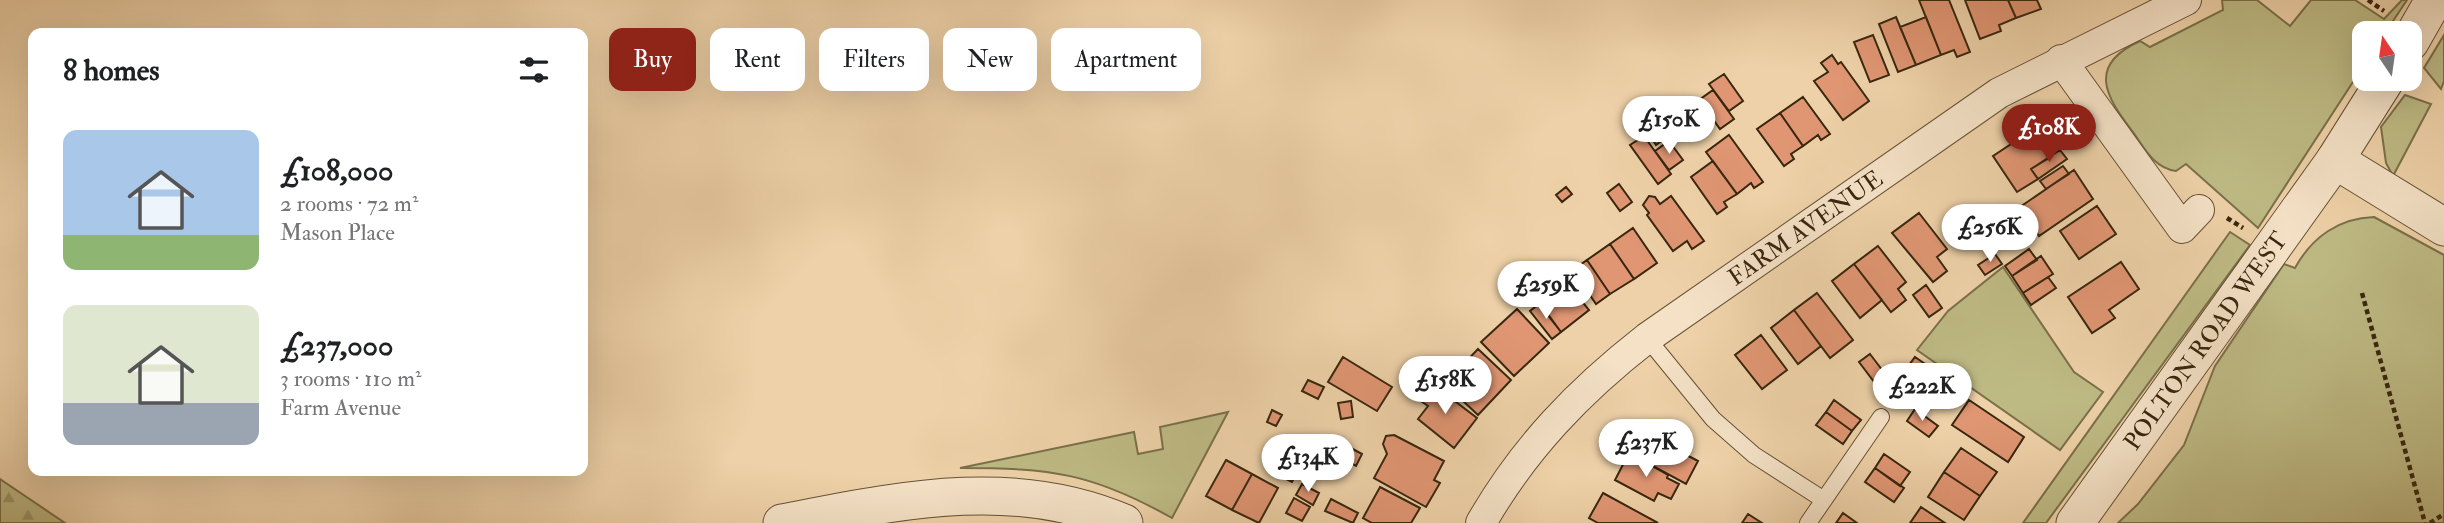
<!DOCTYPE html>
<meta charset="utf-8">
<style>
:root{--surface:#fff;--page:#f2f2f2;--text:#202124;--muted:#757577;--accent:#8f2418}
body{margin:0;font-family:"IM FELL Double Pica",serif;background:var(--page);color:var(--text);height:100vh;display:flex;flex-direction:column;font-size:26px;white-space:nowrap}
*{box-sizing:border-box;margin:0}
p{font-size:23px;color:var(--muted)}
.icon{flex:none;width:38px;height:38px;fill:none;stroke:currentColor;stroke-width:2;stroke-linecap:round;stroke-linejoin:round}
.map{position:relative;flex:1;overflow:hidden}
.drawer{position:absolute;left:28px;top:28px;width:560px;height:448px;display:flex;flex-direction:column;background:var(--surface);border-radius:14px;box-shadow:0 7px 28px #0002}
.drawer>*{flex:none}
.guide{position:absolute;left:609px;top:28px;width:665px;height:63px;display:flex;gap:14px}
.needle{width:46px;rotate:347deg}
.fabs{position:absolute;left:2352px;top:21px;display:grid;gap:14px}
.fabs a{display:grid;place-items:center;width:70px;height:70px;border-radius:14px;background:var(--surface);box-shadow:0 7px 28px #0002;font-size:35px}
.price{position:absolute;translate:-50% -60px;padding:0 16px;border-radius:24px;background:#fff;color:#222;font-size:23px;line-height:46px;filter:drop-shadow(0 2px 4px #0008)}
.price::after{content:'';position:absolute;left:50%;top:42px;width:21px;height:16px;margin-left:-10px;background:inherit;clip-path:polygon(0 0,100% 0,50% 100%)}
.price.current{background:var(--accent);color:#fff}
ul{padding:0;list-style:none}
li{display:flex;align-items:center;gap:21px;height:175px;padding:0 35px}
li span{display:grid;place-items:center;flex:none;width:196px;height:140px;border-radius:14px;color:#555}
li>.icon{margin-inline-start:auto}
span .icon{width:84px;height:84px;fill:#fffc;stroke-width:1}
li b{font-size:30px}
h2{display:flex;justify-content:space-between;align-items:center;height:84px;padding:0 35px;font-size:30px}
.pill{padding:0 24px;border-radius:14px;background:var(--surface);box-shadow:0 7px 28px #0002;font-size:24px;line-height:63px}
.pill.current{background:var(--accent);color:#fff}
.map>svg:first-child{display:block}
.grass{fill:#beba84;stroke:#7b704a;stroke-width:2}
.forest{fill:url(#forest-firs);stroke:#7b704a;stroke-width:2}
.building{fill:#e09673;stroke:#38270f;stroke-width:2}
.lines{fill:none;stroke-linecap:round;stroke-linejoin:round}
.service-casing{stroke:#665235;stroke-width:18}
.minor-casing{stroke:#665235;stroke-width:32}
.tertiary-casing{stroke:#665235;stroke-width:39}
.path{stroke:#38270f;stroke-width:4.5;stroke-dasharray:5 3.5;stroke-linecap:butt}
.service{stroke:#f4e1c6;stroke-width:16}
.minor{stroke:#f4e1c6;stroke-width:30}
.tertiary{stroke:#f4e1c6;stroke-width:37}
.labels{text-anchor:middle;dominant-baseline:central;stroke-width:5;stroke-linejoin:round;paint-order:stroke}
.street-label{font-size:24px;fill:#38270f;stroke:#f4e1c6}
</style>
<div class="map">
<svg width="2444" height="523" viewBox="0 0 2444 523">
<defs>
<pattern id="forest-firs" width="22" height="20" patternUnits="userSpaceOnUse" patternTransform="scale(1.75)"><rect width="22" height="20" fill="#beba84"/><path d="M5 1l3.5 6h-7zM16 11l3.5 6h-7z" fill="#9b976a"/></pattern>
</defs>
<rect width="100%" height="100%" fill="#eed1a8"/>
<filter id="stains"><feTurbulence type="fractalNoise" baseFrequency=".00286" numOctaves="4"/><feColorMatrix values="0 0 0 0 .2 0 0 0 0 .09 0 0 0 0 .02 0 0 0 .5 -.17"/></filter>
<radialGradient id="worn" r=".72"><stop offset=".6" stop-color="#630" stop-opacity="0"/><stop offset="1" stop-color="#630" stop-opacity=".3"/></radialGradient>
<!-- grass -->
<path class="grass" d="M2222 0H2257L2290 26 2311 0H2355L2384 19 2402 0H2407L2385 33H2364V65L2258 228 2186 164 2176 171C2154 168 2145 149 2133 132 2105 96 2087 65 2140 41L2150 47 2223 10Z
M2444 35V81L2441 89 2424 68Z
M2405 95 2431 104 2393 176 2386 163 2381 127Z
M2374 217 2444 255V523H2118L2138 504 2184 445 2215 366 2284 264 2295 268C2312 237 2339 218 2374 217Z
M2230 232 2250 245 2046 523H2023Z
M2003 267 2074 372 2103 392 2060 450 1917 350 1948 311Z
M1228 412 1172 518C1092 473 1051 468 960 468L1134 432 1138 454 1163 449 1160 427Z"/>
<!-- forest -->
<path class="forest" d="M0 479 65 523H0Z"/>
<!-- building -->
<path class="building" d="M1919 0H1949L1970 52 1957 57 1954 50 1941 55Z
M1965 0H2008L2016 18 1999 25 2001 31 1980 39Z
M2008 0H2037L2041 9 2016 18Z
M1896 17 1916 65 1898 72 1879 24Z
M1926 17 1941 55 1916 65 1900 27Z
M1873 35 1889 75 1870 82 1854 42Z
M1832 55 1838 64 1841 62 1869 101 1843 120 1814 81 1828 72 1821 63Z
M1724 74 1743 101 1729 111 1709 84Z
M1713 90 1734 119 1720 129 1699 100Z
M1803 97 1830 134 1821 140 1818 135 1803 146 1780 113Z
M1780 113 1803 146 1791 154 1794 159 1784 166 1757 129Z
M1660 131 1665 138 1656 145 1651 137Z
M2031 131 2049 158 2031 169 2038 179 2017 192 1993 156Z
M1729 135 1763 182 1754 188 1751 183 1737 194 1706 152Z
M1644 136 1671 174 1658 184 1630 145Z
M1669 141 1683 160 1669 170 1655 151Z
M2060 150 2067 159 2038 179 2031 169Z
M1713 161 1737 194 1724 202 1727 207 1717 214 1691 177Z
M2063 166 2069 174 2046 189 2040 181Z
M2074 170 2093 199 2039 236 2020 207Z
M1619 184 1632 202 1620 211 1607 193Z
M1566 187 1572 194 1562 202 1556 195Z
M1649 196 1655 197 1660 204 1671 196 1704 241 1692 249 1687 241 1673 251 1647 215 1649 213 1643 205Z
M2097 206 2116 234 2079 259 2060 231Z
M1919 213 1947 249 1937 257 1947 271 1933 282 1892 233Z
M1633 228 1657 263 1634 279 1610 244Z
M1610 244 1634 279 1610 294 1587 260Z
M1878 246 1906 282 1898 289 1906 300 1891 312 1854 264Z
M2029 249 2037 260 2012 276 2005 266Z
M1995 254 2002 264 1985 275 1978 265Z
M2041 256 2053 274 2023 293 2012 276Z
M1587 260 1610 294 1596 304 1573 270Z
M2121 262 2139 289 2109 310 2115 318 2092 333 2068 297Z
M1541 263H1549L1560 274 1589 310 1561 332 1528 287 1538 279 1534 268Z
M1854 264 1882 300 1860 318 1832 281Z
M2048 277 2056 288 2031 305 2023 293Z
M1926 285 1942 308 1929 317 1913 295Z
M1817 293 1853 340 1830 358 1794 310Z
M1539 304 1561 332 1552 339 1530 311Z
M1517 309 1549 343 1514 376 1481 342Z
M1794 310 1821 346 1798 364 1771 328Z
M1761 335 1787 370 1762 389 1735 355Z
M1478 349 1511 380 1478 415 1445 384Z
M1870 354 1889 379 1878 387 1859 362Z
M1343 357 1392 387 1377 411 1328 382Z
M1915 357 1928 366 1909 392 1896 383Z
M1308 380 1324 387 1318 399 1302 391Z
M1431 383 1477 418 1454 448 1418 419 1428 406 1418 399Z
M1834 400 1861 420 1852 431 1826 412Z
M1969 400 2024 437 2008 462 1952 425Z
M1351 401 1353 417 1341 419 1338 403Z
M1915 409 1938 426 1929 437 1907 421Z
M1272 410 1282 415 1276 426 1267 422Z
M1826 412 1852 431 1843 444 1816 425Z
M1641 431 1698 461 1686 484 1629 453Z
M1394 435 1444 461 1434 480 1440 483 1426 507 1374 478 1387 454 1383 444 1386 436Z
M1338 441 1362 454 1356 466 1332 453Z
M1298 442 1309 448 1292 482 1280 476Z
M1961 448 1997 472 1980 496 1944 472Z
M1629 453 1668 475 1667 478 1679 484 1671 499 1658 493 1654 501 1615 480Z
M1884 454 1910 472 1900 486 1875 468Z
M1226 460 1252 474 1232 510 1206 496Z
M1875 468 1904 488 1894 502 1865 482Z
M1944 472 1980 496 1964 520 1928 497Z
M1252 474 1278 488 1259 523 1232 510Z
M1302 484 1319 493 1313 505 1296 495Z
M1380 487 1420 508 1411 523H1372L1363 518Z
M1603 493 1658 523H1598L1589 518Z
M1294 498 1310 507 1302 521 1286 513Z
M1331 499 1358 513 1353 523 1325 511Z
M1921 507 1945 523H1910Z
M1843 513 1857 523H1836Z
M1748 514 1762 523H1742Z"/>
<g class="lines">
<defs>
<path id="service" d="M1647 338 1713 419 1754 455 1824 500
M1808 523 1881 417"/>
<g id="minor">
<path d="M2061 60 2182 228 2199 210"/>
<path id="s1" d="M1481 523C1524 448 1579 391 1647 338L1999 93 2186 0"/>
</g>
<g id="tertiary">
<path d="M2410 42 2434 0"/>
<path d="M2335 160 2444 227"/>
<path d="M782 523C897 501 1012 475 1124 523"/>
<path id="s2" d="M2075 523 2335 160 2386 79"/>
</g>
</defs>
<!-- service casing -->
<use href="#service" class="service-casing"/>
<!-- minor casing -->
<use href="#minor" class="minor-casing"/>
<!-- tertiary casing -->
<use href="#tertiary" class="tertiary-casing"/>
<!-- path -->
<path class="path" d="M2368 0 2384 11
M2227 218 2243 228
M2362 293 2425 523
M2430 523 2444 514"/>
<!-- service -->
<use href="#service" class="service"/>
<!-- minor -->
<use href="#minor" class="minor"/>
<!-- tertiary -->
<use href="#tertiary" class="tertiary"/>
</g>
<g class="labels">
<!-- street labels -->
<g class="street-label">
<text stroke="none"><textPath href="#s1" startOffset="443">FARM AVENUE</textPath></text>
<text stroke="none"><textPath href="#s2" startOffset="224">POLTON ROAD WEST</textPath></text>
</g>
</g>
<rect width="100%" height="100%" filter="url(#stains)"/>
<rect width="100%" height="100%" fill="url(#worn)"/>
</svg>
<div class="fabs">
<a><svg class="needle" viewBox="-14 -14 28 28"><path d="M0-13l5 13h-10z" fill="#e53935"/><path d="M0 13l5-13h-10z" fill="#757577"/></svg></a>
</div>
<b class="price" style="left:1669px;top:156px">£150K</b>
<b class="price current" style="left:2049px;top:164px">£108K</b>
<b class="price" style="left:1990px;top:264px">£256K</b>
<b class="price" style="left:1546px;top:321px">£259K</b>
<b class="price" style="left:1445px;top:416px">£158K</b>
<b class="price" style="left:1922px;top:423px">£222K</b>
<b class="price" style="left:1646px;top:479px">£237K</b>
<b class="price" style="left:1308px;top:494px">£134K</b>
<div class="guide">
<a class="pill current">Buy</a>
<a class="pill">Rent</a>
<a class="pill">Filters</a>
<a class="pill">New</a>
<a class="pill">Apartment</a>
</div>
<section class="drawer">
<h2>8 homes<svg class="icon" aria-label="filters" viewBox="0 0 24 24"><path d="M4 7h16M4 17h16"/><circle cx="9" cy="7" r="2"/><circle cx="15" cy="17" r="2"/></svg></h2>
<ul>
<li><span style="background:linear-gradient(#a9c7e8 75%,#8fb573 0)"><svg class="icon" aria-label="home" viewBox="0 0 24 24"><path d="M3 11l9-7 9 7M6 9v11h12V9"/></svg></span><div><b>£108,000</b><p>2 rooms · 72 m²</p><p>Mason Place</p></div></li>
<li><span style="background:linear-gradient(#dfe7d0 70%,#9aa5b1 0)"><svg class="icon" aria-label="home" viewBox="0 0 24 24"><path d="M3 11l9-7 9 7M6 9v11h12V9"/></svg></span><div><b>£237,000</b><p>3 rooms · 110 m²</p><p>Farm Avenue</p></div></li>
</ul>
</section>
</div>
